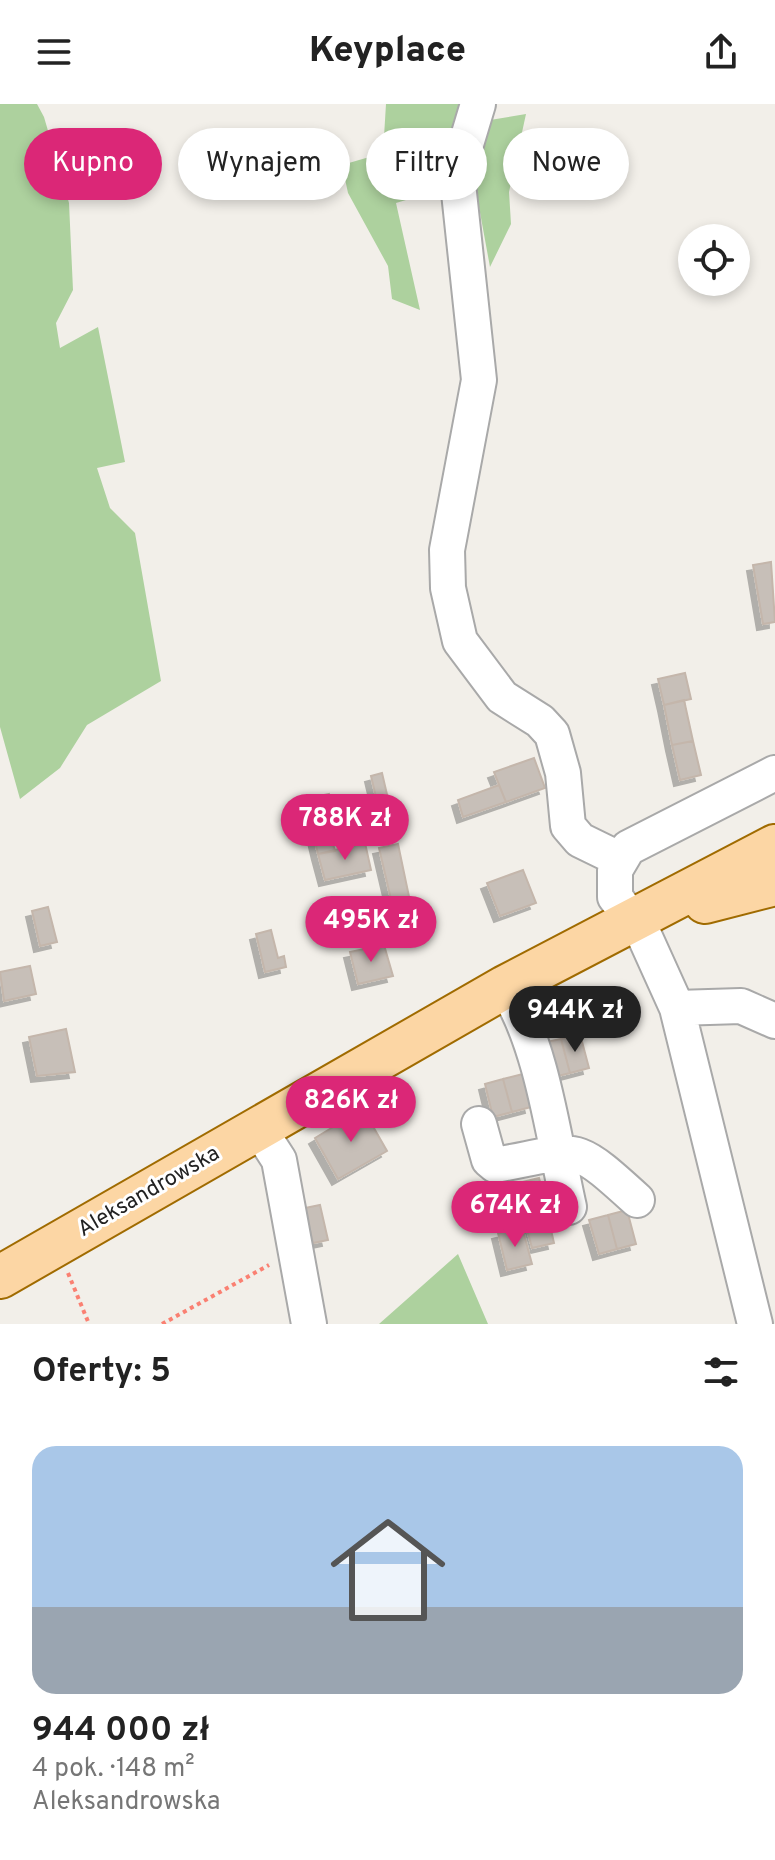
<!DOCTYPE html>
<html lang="pl">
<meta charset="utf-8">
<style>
:root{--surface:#fff;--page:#f6f6f6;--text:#222;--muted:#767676;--accent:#db2777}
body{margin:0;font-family:Overpass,sans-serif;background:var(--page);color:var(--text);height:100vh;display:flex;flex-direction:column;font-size:30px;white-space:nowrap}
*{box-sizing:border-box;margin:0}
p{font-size:26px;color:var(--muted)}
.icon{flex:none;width:44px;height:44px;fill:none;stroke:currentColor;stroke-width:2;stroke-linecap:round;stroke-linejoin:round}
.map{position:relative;height:1220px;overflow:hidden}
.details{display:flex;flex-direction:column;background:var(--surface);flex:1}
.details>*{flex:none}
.hud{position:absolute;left:24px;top:24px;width:728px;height:72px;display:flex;gap:16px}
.fabs{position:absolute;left:678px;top:120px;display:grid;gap:16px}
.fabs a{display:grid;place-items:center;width:72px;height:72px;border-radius:50%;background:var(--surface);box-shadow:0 4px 12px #0003;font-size:40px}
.price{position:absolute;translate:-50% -68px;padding:0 18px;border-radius:28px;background:var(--accent);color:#fff;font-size:26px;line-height:52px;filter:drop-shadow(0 2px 4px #0008)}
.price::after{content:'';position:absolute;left:50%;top:48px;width:24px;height:18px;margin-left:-12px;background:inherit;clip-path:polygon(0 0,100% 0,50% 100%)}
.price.active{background:#222;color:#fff}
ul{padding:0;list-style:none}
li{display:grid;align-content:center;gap:16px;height:424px;padding:0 32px}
li span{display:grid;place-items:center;height:248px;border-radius:24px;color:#555}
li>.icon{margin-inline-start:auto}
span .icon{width:144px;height:144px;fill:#fffc;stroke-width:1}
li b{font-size:34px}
h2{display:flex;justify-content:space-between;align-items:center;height:96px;padding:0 32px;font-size:34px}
.chip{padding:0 28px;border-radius:36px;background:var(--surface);box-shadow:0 4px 12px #0003;font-size:28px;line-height:72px}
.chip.active{background:var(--accent);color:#fff}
header{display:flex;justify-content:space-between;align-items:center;height:104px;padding:0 32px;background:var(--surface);font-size:36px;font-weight:800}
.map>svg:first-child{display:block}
.forest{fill:#add19e}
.building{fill:#c7bfb8;stroke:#c4b6ab;stroke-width:2;filter:url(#shadow)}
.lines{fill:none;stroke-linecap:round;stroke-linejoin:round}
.minor-casing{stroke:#a9a9a9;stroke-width:38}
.major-casing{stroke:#a06b00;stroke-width:46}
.path{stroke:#fa8072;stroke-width:4;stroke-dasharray:4 4;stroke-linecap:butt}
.minor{stroke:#fff;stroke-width:34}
.major{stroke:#fcd6a4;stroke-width:42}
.labels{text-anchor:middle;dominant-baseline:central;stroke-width:6;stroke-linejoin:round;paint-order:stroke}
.street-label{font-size:22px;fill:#222;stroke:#fff}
</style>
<header><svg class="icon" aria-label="menu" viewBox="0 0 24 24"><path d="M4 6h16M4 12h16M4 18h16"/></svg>Keyplace<svg class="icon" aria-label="share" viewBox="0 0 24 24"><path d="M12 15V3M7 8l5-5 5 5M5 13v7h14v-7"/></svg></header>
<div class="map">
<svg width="775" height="1220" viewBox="0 0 775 1220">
<defs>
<filter id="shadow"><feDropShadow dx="-6" dy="6" stdDeviation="0" flood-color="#0004"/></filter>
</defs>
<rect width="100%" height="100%" fill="#f2efe9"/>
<!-- forest -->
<path class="forest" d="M0 0H37L44 13 69 99 73 186 56 219 60 244 98 223 125 358 97 364 110 404 135 429 161 577 87 621 60 664 20 695 0 623Z
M386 0H477L484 17 526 10 509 88 511 120 490 163 479 103 460 105 446 84 396 99 420 206 392 195 388 162 348 89 342 61 383 49Z
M458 1150 488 1220H379Z"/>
<!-- building -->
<path class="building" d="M771 458 775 518 763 520 753 461Z
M685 569 691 595 664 601 658 575Z
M684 596 693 637 672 641 664 601Z
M693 637 701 671 680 676 672 641Z
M534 654 545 684 506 698 494 668Z
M382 669 392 712 381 714 371 672Z
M499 681 506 698 463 713 458 696Z
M329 690 337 725H334L336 732 331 733 335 747 318 750 305 695Z
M365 739 371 766 325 776 318 750Z
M398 740 416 826 404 829 393 804 379 744Z
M523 766 536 799 500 812 487 779Z
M48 803 57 838 40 842 32 807Z
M271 826 278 854 284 852 286 863 265 868 256 830Z
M384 841 393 872 358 880 350 848Z
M30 862 36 890 4 897 0 868Z
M66 925 75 968 37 972 29 933Z
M580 930 589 964 570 969 561 935Z
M561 935 570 969 550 974 542 939Z
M523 970 531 1003 512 1008 503 975Z
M503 975 512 1008 493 1013 485 980Z
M363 1005 387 1047 338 1075 315 1034Z
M539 1074 546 1099 496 1112 490 1086Z
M320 1101 328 1136 313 1139 305 1104Z
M627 1106 636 1140 617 1145 608 1111Z
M608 1111 617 1145 599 1150 589 1116Z
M548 1113 554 1139 532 1144 525 1118Z
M522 1123 532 1160 507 1166 498 1129Z"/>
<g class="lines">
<defs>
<path id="minor" d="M478 0 457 70 479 276 447 446 448 484 460 537 502 593 540 617 552 630 563 669 568 722 580 736 621 756
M505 883C542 939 554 1037 569 1103
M677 904 741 902 775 917
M479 1020 489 1056 495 1061C580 1046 570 1035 637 1096
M259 1025 279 1056 309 1220
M755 1220 677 904 644 831 615 793V766L628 744 775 669"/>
<path id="major" d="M705 798 775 780
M0 1173 505 883 775 742"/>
</defs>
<!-- minor casing -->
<use href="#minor" class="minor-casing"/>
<!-- major casing -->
<use href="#major" class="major-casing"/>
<!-- path -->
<path class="path" d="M68 1169 89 1220
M162 1220 269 1161"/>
<!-- minor -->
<use href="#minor" class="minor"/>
<!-- major -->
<use href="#major" class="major"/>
</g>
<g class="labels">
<!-- street labels -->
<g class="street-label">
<text transform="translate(149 1088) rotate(-30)">Aleksandrowska</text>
</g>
</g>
</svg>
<div class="fabs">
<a><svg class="icon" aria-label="locate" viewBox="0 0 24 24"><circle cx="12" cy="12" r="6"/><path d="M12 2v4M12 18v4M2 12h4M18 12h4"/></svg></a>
</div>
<b class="price" style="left:345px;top:758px">788K zł</b>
<b class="price" style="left:371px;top:860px">495K zł</b>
<b class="price active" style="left:575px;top:950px">944K zł</b>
<b class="price" style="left:351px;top:1040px">826K zł</b>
<b class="price" style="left:515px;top:1145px">674K zł</b>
<div class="hud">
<a class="chip active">Kupno</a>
<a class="chip">Wynajem</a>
<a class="chip">Filtry</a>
<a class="chip">Nowe</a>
</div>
</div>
<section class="details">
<h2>Oferty: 5<svg class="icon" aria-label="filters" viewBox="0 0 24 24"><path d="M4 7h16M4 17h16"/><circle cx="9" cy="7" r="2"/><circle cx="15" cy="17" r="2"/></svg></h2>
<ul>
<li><span style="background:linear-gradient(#a9c7e8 65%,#9aa5b1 0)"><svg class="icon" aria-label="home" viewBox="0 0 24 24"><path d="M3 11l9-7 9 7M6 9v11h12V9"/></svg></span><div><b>944 000 zł</b><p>4 pok. · 148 m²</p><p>Aleksandrowska</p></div></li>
</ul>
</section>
